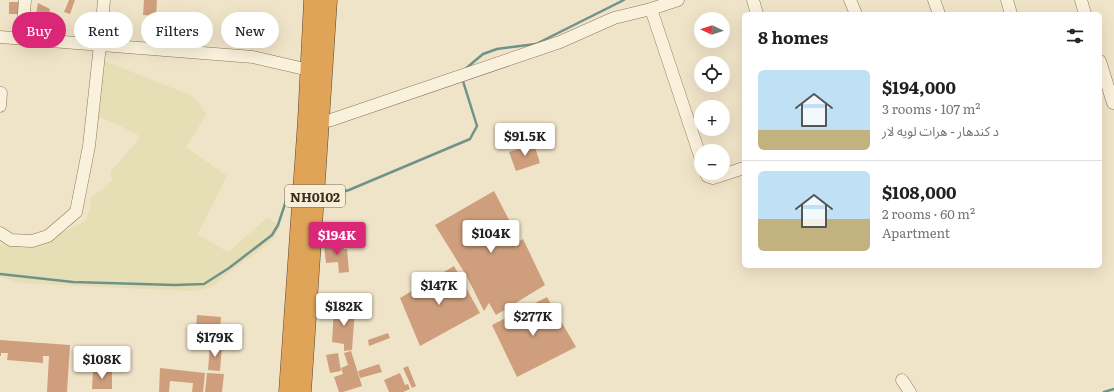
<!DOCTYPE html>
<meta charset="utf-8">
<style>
:root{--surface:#fff;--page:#f2f2f2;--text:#202124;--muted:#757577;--line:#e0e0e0;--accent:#db2777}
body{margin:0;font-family:Literata,"Noto Sans Arabic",serif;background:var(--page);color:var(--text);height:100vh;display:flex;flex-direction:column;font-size:15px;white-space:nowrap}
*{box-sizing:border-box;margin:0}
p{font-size:13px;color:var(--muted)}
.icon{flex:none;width:22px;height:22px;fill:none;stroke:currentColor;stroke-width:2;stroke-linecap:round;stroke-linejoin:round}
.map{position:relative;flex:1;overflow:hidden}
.panel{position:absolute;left:742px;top:12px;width:360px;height:256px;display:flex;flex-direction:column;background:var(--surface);border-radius:6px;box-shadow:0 4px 16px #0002}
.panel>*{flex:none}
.guide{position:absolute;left:12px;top:12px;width:380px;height:36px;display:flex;gap:8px}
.needle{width:26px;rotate:274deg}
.buttons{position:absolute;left:694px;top:12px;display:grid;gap:8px}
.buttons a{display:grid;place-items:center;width:36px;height:36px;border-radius:50%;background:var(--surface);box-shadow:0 4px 16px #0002;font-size:20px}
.price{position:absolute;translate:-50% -34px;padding:0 9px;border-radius:4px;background:#fff;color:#222;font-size:13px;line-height:26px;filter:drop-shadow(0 1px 2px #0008)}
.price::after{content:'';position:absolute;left:50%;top:24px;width:12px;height:9px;margin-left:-6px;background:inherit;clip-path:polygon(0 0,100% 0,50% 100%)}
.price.on{background:var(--accent);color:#fff}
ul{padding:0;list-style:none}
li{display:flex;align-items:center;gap:12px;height:100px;padding:0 16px}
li+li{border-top:1px solid var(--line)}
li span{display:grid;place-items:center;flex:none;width:112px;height:80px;border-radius:6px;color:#555}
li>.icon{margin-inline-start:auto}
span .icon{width:48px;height:48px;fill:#fffc;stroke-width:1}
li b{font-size:17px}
h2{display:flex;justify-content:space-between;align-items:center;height:48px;padding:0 16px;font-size:17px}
.chip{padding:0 14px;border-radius:18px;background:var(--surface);box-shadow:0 4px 16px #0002;font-size:14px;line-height:36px}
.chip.on{background:var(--accent);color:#fff}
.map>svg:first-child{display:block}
.farmland{fill:#e6deb5}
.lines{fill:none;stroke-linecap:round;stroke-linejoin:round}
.stream{stroke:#6f938a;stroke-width:2.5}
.building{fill:#cf9f7d}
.minor-casing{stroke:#8d765c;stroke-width:13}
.highway-casing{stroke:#5b4430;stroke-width:19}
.minor{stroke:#faf1dc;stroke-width:12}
.highway{stroke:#e0a458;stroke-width:18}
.labels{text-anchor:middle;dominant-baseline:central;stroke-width:3;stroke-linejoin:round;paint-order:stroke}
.shield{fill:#f7eed8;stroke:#756857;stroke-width:1}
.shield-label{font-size:13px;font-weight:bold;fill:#3d2e20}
</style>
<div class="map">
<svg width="1114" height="392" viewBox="0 0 1114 392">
<rect width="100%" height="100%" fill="#f0e4c8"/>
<!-- farmland -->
<path class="farmland" d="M102 60 190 95 200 104 206 115 186 147 227 176 198 234 217 246 228 252 267 218 281 225 273 239 255 254 236 267 212 287 192 291 99 287 21 283 0 277V244L26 245 62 233 85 221 90 210 91 197 107 186 112 180 110 172 139 139 137 134 103 118H96Z"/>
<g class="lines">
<!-- stream -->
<path class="stream" d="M464 70 483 54 497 49 536 44 624 0
M322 198 349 190 470 139 477 126 462 78
M0 274 73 282 175 285 204 284 229 268 272 235 278 225 287 198 292 196
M1104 392 1114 389"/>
</g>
<!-- building -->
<path class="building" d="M69 0H75L70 14 64 12Z
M144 0H157L156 16 143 15Z
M9 2H19L18 14H9Z
M38 3 50 9 48 28 34 26Z
M108 21 122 22 121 35 107 33Z
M534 144 540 163 516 171 509 152Z
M494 191 520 241 523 239 545 285 496 315 489 303 484 311 466 275 435 225Z
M343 243 344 249H347L349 272 339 273 338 262 326 263 324 245Z
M454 266 480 313 420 346 400 298Z
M547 297 576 347 517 377 492 325Z
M355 308 352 350 344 351V344L332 342 334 309Z
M197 315 221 317 219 342 195 340Z
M388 333 390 338 369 346 368 340Z
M0 340 70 345 67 392H47L49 356H43V363L7 360 8 353H1V356H0Z
M210 345 222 346 220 371 208 370Z
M351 351 362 386 343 392H339L334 377 343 374 341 368 348 365 344 353Z
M338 353 341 371 330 373 326 355Z
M379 364 382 372 360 378 358 371Z
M408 366 416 386 412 388 403 368Z
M160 368 205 373 203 392H192L193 383 170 381 169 392H159Z
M93 370 112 371V389H92Z
M207 373 224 374 222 392H205Z
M400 373 405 385 408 384 410 389 403 392H389L384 380Z"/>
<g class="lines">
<defs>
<path id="minor" d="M753 0 757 14
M850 0 856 14
M934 0 939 14
M1007 0 1011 14
M1081 0 1085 14
M651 9 701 159
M0 37 253 57 309 70
M22 38 25 0
M1100 61 1113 103
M0 106 1 93
M320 122 331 120 560 42 614 18 651 9 678 0
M706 173 707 176 713 178 744 168
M0 233 11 240 32 241 48 236 76 212 89 146 100 45 104 0
M902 380 910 392"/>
<path id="highway" d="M288 392 307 120 313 0
M302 392 328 0"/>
</defs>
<!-- minor casing -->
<use href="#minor" class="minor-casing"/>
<!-- highway casing -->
<use href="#highway" class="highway-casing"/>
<!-- minor -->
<use href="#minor" class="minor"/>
<!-- highway -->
<use href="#highway" class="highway"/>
</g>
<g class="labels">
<!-- shield labels -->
<rect class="shield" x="285" y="185" width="60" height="22" rx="3"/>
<g class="shield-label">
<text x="315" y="196">NH0102</text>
</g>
</g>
</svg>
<div class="buttons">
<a><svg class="needle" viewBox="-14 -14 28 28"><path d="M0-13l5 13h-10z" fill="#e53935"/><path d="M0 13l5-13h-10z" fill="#757577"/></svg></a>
<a><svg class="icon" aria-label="locate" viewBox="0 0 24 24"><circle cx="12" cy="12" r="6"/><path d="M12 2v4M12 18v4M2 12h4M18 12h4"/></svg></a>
<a>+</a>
<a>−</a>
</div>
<b class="price" style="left:525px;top:157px">$91.5K</b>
<b class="price" style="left:491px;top:254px">$104K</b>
<b class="price on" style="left:337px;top:256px">$194K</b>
<b class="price" style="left:439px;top:306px">$147K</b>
<b class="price" style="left:344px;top:327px">$182K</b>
<b class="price" style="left:533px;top:337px">$277K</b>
<b class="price" style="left:215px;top:358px">$179K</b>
<b class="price" style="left:102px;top:380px">$108K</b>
<div class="guide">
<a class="chip on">Buy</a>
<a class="chip">Rent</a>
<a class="chip">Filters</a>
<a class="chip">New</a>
</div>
<section class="panel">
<h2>8 homes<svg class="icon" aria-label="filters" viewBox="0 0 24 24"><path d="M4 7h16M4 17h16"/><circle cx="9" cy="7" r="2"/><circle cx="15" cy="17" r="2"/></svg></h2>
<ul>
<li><span style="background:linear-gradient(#bfe0f5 75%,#c2b280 0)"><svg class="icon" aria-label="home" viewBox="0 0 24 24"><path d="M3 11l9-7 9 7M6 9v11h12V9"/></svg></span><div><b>$194,000</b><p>3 rooms · 107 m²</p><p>د کندهار - هرات لويه لار</p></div></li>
<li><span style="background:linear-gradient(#bfe0f5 60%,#c2b280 0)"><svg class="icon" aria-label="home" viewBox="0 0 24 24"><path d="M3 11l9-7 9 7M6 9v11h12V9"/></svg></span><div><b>$108,000</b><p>2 rooms · 60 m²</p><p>Apartment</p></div></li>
</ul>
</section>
</div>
